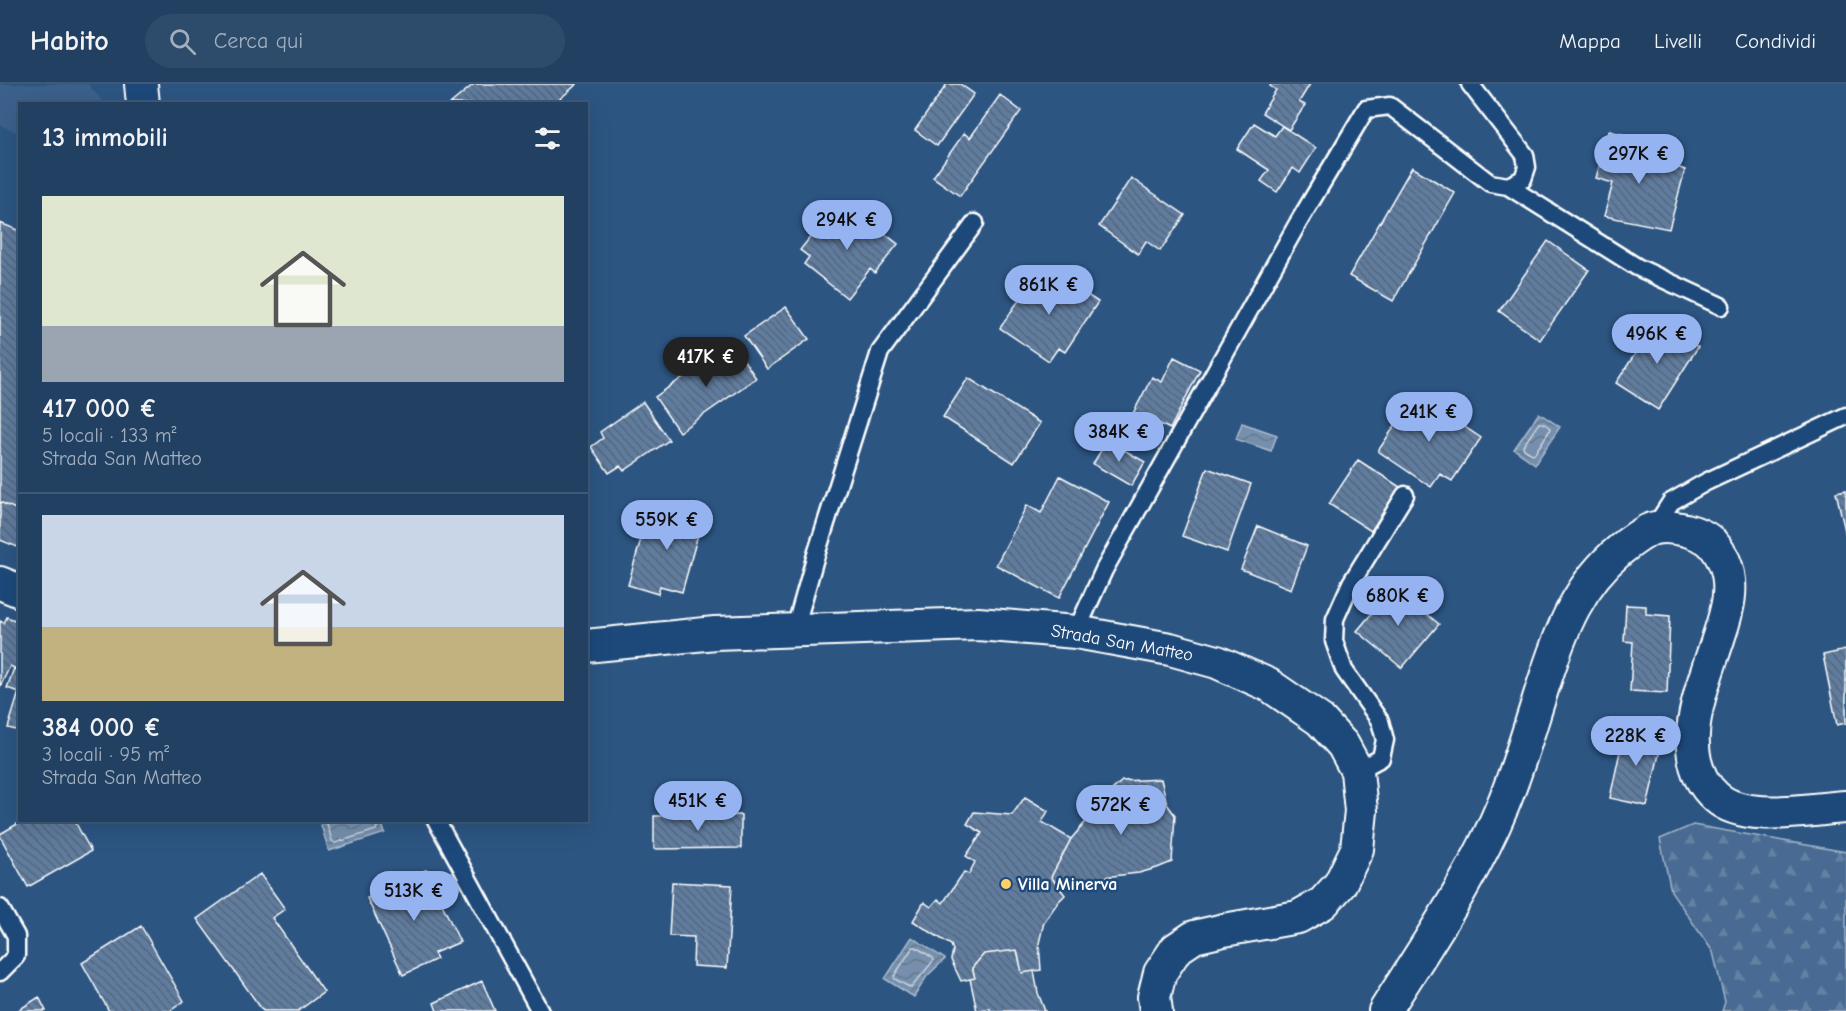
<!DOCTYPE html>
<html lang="it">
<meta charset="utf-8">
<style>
:root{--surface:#214062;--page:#2d4b6b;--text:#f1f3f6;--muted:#a2afbe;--line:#3e5977;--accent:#95b2f1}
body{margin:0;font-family:"Comic Neue",sans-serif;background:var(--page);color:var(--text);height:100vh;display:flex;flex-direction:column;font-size:22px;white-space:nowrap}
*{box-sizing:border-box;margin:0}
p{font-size:20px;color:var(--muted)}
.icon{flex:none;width:33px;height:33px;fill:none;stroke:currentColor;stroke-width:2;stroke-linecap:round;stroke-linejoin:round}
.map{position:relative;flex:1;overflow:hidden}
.details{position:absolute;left:18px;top:18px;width:570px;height:720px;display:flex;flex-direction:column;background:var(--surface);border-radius:0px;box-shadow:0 6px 24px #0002,0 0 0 2px var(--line)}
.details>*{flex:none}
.price{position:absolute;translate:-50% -51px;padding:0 14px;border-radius:21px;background:var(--accent);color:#111;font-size:20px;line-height:39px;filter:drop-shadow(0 2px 3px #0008)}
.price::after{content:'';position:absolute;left:50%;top:36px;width:18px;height:14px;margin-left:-9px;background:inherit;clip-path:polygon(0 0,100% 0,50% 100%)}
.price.current{background:#222;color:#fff}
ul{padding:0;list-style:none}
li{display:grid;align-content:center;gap:12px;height:318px;padding:0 24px}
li+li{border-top:2px solid var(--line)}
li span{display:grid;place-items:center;height:186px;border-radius:0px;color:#555}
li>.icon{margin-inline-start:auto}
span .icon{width:108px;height:108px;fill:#fffc;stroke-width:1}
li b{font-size:26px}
h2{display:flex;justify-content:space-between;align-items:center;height:72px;padding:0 24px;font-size:26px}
header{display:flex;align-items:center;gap:36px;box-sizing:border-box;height:84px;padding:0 30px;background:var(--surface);border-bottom:2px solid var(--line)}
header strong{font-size:28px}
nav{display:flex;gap:33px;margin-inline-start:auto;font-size:21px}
.search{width:420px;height:54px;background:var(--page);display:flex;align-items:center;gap:15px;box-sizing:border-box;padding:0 21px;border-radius:33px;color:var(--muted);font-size:22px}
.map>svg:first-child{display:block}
.built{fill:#3b618b}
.forest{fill:url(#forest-firs);stroke:#a4b5c8;stroke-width:1.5}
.water{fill:url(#water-waves);stroke:#acbcce;stroke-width:1.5}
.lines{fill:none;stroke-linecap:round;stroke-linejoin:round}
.shore{stroke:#c7d2de;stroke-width:1.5}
.building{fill:url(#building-back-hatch);stroke:#fff;stroke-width:1.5}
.lane-casing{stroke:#fff;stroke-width:21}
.street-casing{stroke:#fff;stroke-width:36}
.lane{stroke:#1f4a7a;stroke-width:16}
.street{stroke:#1f4a7a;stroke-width:32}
.poi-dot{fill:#ffd166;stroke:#1f4a7a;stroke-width:2}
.labels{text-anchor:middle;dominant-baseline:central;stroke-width:5;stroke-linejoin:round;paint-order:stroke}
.street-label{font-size:18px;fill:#fff;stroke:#1f4a7a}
.poi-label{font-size:18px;font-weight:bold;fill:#fff;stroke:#1f4a7a;text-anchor:start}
</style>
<header>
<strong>Habito</strong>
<div class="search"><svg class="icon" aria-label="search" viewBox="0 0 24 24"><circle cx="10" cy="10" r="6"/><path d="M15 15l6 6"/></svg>Cerca qui</div>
<nav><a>Mappa</a><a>Livelli</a><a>Condividi</a></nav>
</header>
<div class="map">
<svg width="1846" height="927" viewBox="0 0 1846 927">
<defs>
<pattern id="forest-firs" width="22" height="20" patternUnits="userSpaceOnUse" patternTransform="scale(1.5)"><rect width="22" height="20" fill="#486b92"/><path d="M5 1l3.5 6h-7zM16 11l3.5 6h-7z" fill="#6381a2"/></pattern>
<pattern id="water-waves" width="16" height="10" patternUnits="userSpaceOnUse" patternTransform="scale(1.5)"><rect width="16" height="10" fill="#748fad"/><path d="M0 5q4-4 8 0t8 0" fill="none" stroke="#66788b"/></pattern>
<pattern id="building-back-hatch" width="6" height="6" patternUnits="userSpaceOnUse" patternTransform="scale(1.5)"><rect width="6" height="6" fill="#5e7c9f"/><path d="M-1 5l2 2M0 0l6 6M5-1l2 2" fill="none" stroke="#56667a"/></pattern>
</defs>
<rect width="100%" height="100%" fill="#2c5582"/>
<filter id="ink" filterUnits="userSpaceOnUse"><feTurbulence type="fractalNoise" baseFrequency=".0167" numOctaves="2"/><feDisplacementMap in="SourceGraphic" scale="12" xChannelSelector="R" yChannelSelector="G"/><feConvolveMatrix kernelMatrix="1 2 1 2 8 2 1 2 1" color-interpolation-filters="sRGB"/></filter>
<g filter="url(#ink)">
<!-- built -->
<path class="built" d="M0 0H88L104 19 20 20 19 49 0 41Z"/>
<!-- forest -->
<path class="forest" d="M1693 741 1846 768V927H1722L1725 918 1713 868 1671 807 1660 755Z"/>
<!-- water -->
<path class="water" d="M1539 329 1560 343 1535 380 1514 365Z
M1242 339 1277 351 1271 367 1236 355Z
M324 736 381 737 385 749 329 767 320 738Z
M912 853 945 875 927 892 914 913 885 895Z"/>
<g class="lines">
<!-- shore -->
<path class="shore" d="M1539 339H1543L1549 343 1550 346 1535 369 1532 370 1524 365 1523 362Z
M326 736 332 757 335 759 376 746 377 743 376 736
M913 863H916L933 874 934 876 911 904 895 895 894 892Z"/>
</g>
<!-- building -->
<path class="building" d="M474 0H577L554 20H450Z
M947 0H960L974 10 937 62 915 46Z
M1271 0H1310L1299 18 1305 21 1289 46 1262 29 1276 6 1270 2Z
M1000 11 1021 27 960 112 933 93 964 49 970 54Z
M1254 39 1275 52 1282 42 1316 64 1300 89 1293 84 1277 108 1261 97 1269 86 1237 65Z
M1609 47 1626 51 1623 62 1685 86 1669 145 1604 132 1613 99 1596 94Z
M1412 83 1455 109 1393 217 1349 192Z
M1131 94 1185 131 1160 167 1146 157 1138 170 1099 142Z
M850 123 898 160 875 189 870 185 847 214 804 180 809 173 800 166 823 137 833 145Z
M0 139 20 147V427L0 418Z
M1548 157 1589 186 1540 256 1499 227Z
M1038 188 1055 200 1060 193 1098 218 1065 268 1058 264 1049 277 1000 244Z
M786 223 809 255 767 285 744 252Z
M1657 236 1698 263 1658 326 1616 299Z
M732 259 756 294 679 348 655 313Z
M1174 273 1200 286 1170 345 1156 338 1150 350 1128 339 1152 293 1162 298Z
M968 294 1040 339 1014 379 943 333Z
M1416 310 1481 354 1452 397 1440 390 1431 403 1378 367Z
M643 318 669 356 624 387 620 382 609 389 591 363 603 354 600 348Z
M1107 356 1145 378 1131 402 1093 380Z
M1358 376 1400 403 1371 447 1329 420Z
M1207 384 1251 400 1227 468 1182 452Z
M1060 392 1109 418 1059 514 996 481 1027 421 1041 429Z
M1846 406V451L1836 408Z
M0 418 20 427V464L0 456Z
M669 419 704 429 682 508 660 502 658 510 628 501 644 444 660 449Z
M1258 442 1307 462 1291 505 1241 485Z
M1394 503 1439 540 1402 584 1357 547Z
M1626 521 1646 522V530L1670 532 1667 609 1630 607 1633 558 1624 557Z
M7 533 20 538V587L10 582 0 603V537L4 539Z
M1846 566V639L1837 641 1823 571Z
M14 584 20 587V647L8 644 19 608 7 604Z
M1625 644 1663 653 1647 722 1610 714Z
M1161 695 1167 720 1175 731 1172 778 1157 784 1139 789 1095 794 1089 801 1074 799 1068 801 1062 806 1051 793 1071 755 1090 733 1102 715 1122 697Z
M1025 713 1048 727 1042 738 1071 755 1051 793 1065 811 1058 818 1044 838 1039 859 1041 886 1022 889 1017 866 984 870 972 884 975 894 961 897 951 876 953 866 951 861 913 837 924 818 931 823 938 815 943 819 964 788 969 790 975 778 966 772 982 749 967 740 974 728 1012 731Z
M741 731V764L654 765V732Z
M24 736H74L91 767 28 803 0 752V750Z
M426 786 460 858 434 869 437 875 403 891 367 814Z
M260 790 285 825 272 834 324 908 298 927H263L197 835Z
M672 798 732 801 727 884 693 882 694 853 669 852Z
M141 842 184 917 170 927H109L82 879Z
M1017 866 1022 889 1034 887 1038 909 1045 927H990V924L977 927 970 895 975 894 972 884 984 870Z
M482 897 495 927H437L434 919Z
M39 913 46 927H17Z"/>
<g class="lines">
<defs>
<path id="lane" d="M1508 102 1637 183 1721 222
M1654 444 1671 418 1706 398 1846 332
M795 545 815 474 880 268 975 139
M1076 548 1104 486 1298 139 1366 25 1390 22 1490 99 1508 102 1523 95 1527 83 1525 71 1470 0
M1357 687 1381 674 1385 656 1380 637 1344 586 1334 557 1335 535 1351 499 1405 411
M436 736 540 927
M0 824 16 852V872L0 888"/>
<path id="street" d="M141 0 143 20
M0 499 20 507
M586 562 715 549 978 540 1076 548 1170 565 1217 578 1269 601 1320 636 1343 661 1357 687 1361 727 1357 765 1340 800 1323 819 1298 833 1224 846 1194 853 1176 865 1160 889 1154 913 1156 927
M1385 927C1427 860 1473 794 1503 721 1520 680 1532 635 1546 593 1562 544 1579 500 1620 466 1627 460 1647 445 1655 444 1664 442 1677 444 1686 446 1707 452 1714 457 1724 477 1735 502 1727 528 1719 552 1704 600 1670 672 1716 713 1744 739 1809 725 1846 723"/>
</defs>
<!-- lane casing -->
<use href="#lane" class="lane-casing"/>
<!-- street casing -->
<use href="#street" class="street-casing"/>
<!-- lane -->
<use href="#lane" class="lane"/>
<!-- street -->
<use href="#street" class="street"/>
</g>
</g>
<!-- markers -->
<circle class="poi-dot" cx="1006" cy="800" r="6"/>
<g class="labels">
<!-- street labels -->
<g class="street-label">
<text transform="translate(1122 559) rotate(10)">Strada San Matteo</text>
</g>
<!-- poi labels -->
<g class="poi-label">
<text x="1018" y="800">Villa Minerva</text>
</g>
</g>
</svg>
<b class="price" style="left:1639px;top:101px">297K €</b>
<b class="price" style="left:847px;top:167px">294K €</b>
<b class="price" style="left:1049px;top:232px">861K €</b>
<b class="price" style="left:1657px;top:281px">496K €</b>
<b class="price current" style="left:706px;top:304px">417K €</b>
<b class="price" style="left:1429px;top:359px">241K €</b>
<b class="price" style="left:1119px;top:379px">384K €</b>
<b class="price" style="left:667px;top:467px">559K €</b>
<b class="price" style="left:1398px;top:543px">680K €</b>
<b class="price" style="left:1636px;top:683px">228K €</b>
<b class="price" style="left:698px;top:748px">451K €</b>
<b class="price" style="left:1121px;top:752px">572K €</b>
<b class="price" style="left:414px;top:838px">513K €</b>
<section class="details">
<h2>13 immobili<svg class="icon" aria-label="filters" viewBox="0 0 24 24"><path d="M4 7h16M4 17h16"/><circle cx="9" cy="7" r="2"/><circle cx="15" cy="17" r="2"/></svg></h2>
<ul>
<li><span style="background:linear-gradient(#dfe7d0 70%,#9aa5b1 0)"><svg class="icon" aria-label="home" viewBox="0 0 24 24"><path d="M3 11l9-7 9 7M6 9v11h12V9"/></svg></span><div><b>417 000 €</b><p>5 locali · 133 m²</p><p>Strada San Matteo</p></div></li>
<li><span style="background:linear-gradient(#c9d6e8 60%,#c2b280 0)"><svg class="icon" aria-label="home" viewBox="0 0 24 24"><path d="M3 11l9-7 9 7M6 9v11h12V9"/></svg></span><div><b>384 000 €</b><p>3 locali · 95 m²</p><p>Strada San Matteo</p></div></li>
</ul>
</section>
</div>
